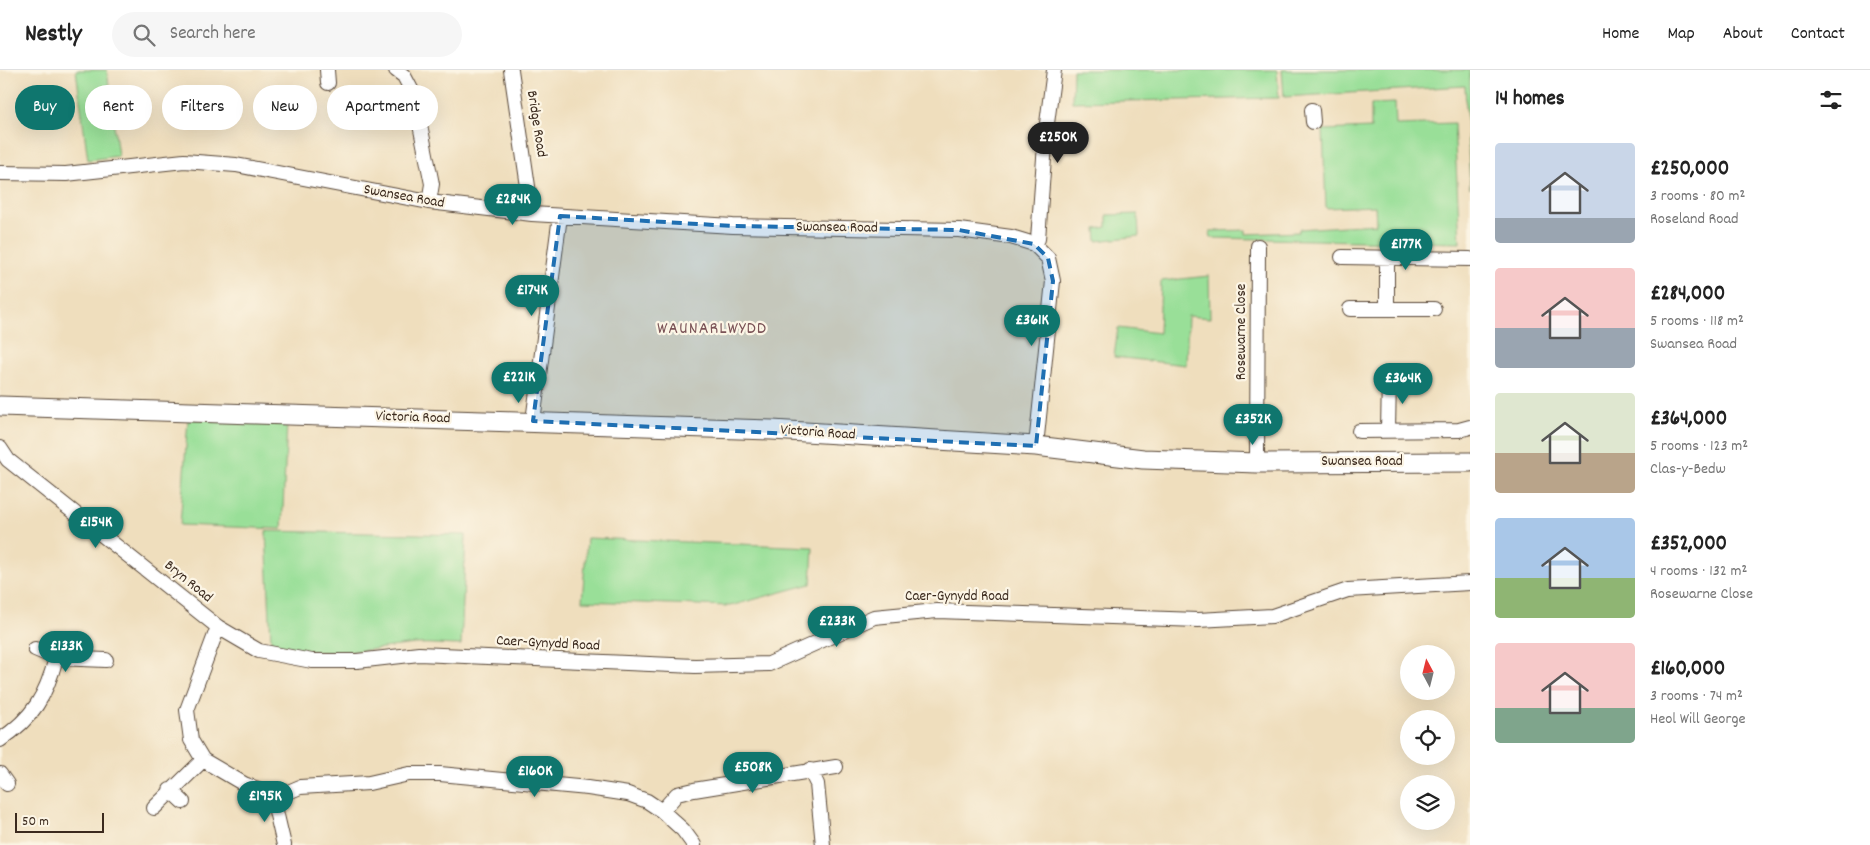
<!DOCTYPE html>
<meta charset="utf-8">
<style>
:root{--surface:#fff;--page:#f6f6f6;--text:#222;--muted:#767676;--line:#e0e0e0;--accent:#0f766e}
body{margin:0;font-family:Dekko,sans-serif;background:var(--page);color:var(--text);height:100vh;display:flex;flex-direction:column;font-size:19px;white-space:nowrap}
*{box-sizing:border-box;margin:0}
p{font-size:16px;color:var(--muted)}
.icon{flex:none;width:28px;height:28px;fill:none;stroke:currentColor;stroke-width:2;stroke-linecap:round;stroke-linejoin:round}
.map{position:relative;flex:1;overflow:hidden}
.panel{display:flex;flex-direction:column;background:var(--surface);width:400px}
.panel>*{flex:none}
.hud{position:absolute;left:15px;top:15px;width:475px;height:45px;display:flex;gap:10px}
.needle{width:32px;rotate:353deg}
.fabs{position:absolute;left:1400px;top:575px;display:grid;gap:10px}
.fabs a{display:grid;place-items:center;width:55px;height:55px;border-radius:50%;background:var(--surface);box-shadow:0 5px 20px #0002;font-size:25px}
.scale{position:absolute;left:15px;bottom:12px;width:89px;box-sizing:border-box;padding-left:5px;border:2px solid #3b2a1e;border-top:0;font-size:14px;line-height:18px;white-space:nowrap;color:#3b2a1e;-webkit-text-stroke:4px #fcf5e5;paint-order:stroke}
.price{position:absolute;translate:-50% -42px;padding:0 11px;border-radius:18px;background:var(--accent);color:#fff;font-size:16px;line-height:32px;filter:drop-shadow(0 1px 2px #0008)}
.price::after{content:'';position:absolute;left:50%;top:30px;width:15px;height:11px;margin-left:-8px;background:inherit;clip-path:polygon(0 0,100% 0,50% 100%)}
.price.selected{background:#222;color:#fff}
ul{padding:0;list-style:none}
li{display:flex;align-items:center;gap:15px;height:125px;padding:0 25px}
li span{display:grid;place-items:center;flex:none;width:140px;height:100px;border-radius:5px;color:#555}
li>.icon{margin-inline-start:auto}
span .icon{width:60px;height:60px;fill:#fffc;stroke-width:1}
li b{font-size:21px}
h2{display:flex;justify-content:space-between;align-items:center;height:60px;padding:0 25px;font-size:21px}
.chip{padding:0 18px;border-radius:22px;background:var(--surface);box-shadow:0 5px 20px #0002;font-size:18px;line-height:45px}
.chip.selected{background:var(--accent);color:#fff}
header{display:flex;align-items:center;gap:30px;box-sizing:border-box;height:70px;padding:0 25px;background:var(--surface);border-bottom:1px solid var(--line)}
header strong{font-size:24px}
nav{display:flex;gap:28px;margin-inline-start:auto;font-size:18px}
.search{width:350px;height:45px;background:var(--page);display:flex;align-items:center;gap:12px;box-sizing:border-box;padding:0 18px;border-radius:28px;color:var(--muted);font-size:19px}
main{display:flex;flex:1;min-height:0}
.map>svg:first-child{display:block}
.green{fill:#99df98;stroke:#6a845b}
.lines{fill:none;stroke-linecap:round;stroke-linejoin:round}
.minor-casing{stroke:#564536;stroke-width:16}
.secondary-casing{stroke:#564536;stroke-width:21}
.minor{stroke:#fff;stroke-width:14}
.secondary{stroke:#fff;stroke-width:19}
.marked{fill:#1f6fb2;fill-opacity:0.2;stroke:#1f6fb2;stroke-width:4;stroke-dasharray:10 6;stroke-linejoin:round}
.labels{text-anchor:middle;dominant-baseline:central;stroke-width:4.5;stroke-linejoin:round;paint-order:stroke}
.street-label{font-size:15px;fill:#3b2a1e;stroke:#fcf5e5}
.quarter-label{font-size:18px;letter-spacing:1px;fill:#7b5357;stroke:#fcf5e5}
</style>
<header>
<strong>Nestly</strong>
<div class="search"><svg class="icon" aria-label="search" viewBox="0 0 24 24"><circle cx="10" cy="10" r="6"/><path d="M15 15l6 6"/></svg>Search here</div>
<nav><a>Home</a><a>Map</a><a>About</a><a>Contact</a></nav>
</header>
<main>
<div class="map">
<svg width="1470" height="775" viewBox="0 0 1470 775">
<rect width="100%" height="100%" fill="#fcf5e5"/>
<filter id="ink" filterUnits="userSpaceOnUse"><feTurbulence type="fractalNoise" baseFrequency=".02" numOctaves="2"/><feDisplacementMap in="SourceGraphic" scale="10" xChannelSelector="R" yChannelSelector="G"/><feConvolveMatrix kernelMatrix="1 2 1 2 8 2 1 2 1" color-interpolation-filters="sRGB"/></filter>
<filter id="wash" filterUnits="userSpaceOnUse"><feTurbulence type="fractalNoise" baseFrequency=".0096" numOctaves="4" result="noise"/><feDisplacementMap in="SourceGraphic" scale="20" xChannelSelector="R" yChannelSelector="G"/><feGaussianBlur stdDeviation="1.12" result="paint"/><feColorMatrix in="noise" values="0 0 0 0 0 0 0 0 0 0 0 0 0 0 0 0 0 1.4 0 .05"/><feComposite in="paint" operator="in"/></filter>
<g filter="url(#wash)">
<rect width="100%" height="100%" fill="#efdebd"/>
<!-- green -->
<path class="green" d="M76 0H107L118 86 88 90Z
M1073 0H1277L1279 28 1072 32Z
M1282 0H1470V118L1465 16 1284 27Z
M1395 33 1396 55 1454 53 1460 173 1211 168 1210 161 1246 160V164L1299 162V159L1376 154 1375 136 1326 138 1323 60 1371 58V34Z
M1138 144 1139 166 1097 171 1096 159 1107 157V145Z
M1209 206 1210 248 1188 246 1186 295 1114 287 1118 258 1159 263 1161 211Z
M188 349 287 353 282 459 180 455Z
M266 461 466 465 461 575C446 575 430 573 415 574 363 580 322 590 271 572Z
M587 468 813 477 811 514 730 536 582 531Z"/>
</g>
<g filter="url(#ink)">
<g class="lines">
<defs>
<path id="minor" d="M327 0 328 13
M396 0 404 6 414 25 432 114 429 132
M511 0 532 144
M1312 40 1313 52
M0 103 66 104 184 91 236 95 429 132 532 144 733 156 959 160 1011 167 1034 174 1048 188 1053 211 1036 376
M1034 174 1038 169 1046 61 1054 0
M1342 187 1470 189
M1350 239H1434
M1387 239V187
M533 351 560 146
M1359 361 1459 360 1470 357
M1388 361 1389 308
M0 378 8 390 218 557 259 581 312 591H357L419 584 695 596 769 594 874 547 937 541 1198 550 1272 546 1348 520 1470 513
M1257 393 1258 176
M218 557 187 640 191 670 203 690 244 714 272 724 286 723 300 717 369 713 409 704H440L588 718 628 724 647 731 662 741 683 760 694 775
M35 579 56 588 106 590
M0 670C33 648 46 626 56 588
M810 700 817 714 823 775
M0 704 7 714
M170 720 183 732
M272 724 284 775
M154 738 203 690
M662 741 677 724 694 720 836 697"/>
<path id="secondary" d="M0 336 772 360 1036 376 1143 389 1257 393 1470 392"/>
</defs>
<!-- minor casing -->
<use href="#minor" class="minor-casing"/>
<!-- secondary casing -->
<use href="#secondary" class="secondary-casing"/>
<!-- minor -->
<use href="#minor" class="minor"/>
<!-- secondary -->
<use href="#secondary" class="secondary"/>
</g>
</g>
<!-- marked area -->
<path class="marked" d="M560 146 733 156 959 160 1034 174 1048 188 1053 211 1036 376 533 351Z"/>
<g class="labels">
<!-- street labels -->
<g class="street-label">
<text transform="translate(536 54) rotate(81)">Bridge Road</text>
<text transform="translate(404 127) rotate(10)">Swansea Road</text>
<text transform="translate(837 158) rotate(1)">Swansea Road</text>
<text transform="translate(1242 262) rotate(-90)">Rosewarne Close</text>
<text transform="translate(413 348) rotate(2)">Victoria Road</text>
<text transform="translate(818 363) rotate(4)">Victoria Road</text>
<text x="1362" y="392">Swansea Road</text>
<text transform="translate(188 512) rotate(39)">Bryn Road</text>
<text x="957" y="527">Caer-Gynydd Road</text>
<text transform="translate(548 574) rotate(3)">Caer-Gynydd Road</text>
</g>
<!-- quarter labels -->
<g class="quarter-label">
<text x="712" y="259">WAUNARLWYDD</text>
</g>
</g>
</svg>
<div class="fabs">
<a><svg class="needle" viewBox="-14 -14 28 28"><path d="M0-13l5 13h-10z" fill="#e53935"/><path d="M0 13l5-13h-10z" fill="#767676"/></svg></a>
<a><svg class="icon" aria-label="locate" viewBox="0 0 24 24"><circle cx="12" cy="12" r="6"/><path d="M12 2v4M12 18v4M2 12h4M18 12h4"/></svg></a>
<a><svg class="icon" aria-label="layers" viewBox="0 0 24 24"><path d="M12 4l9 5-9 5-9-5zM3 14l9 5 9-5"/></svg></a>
</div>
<div class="scale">50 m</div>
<b class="price selected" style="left:1058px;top:94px">£250K</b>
<b class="price" style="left:513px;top:156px">£284K</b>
<b class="price" style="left:1406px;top:201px">£177K</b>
<b class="price" style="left:532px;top:247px">£174K</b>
<b class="price" style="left:1032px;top:277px">£361K</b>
<b class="price" style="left:519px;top:334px">£221K</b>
<b class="price" style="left:1403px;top:335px">£364K</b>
<b class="price" style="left:1253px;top:376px">£352K</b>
<b class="price" style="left:96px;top:479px">£154K</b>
<b class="price" style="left:837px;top:578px">£233K</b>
<b class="price" style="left:66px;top:603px">£133K</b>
<b class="price" style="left:753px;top:724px">£508K</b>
<b class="price" style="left:535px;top:728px">£160K</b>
<b class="price" style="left:265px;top:753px">£195K</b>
<div class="hud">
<a class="chip selected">Buy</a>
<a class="chip">Rent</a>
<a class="chip">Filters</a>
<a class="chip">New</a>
<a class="chip">Apartment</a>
</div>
</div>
<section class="panel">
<h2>14 homes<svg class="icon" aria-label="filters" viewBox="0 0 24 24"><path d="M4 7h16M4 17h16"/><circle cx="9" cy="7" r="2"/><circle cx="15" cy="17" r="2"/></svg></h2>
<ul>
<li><span style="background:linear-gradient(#c9d6e8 75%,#9aa5b1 0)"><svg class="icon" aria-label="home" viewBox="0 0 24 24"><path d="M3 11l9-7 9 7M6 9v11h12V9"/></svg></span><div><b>£250,000</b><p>3 rooms · 80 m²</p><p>Roseland Road</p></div></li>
<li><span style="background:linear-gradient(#f6c9c9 60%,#9aa5b1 0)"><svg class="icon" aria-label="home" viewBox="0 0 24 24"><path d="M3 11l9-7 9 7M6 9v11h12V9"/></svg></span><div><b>£284,000</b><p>5 rooms · 118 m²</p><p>Swansea Road</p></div></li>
<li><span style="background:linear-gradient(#dfe7d0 60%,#b9a48a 0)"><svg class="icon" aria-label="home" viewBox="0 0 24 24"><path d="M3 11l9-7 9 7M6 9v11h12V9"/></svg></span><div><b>£364,000</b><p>5 rooms · 123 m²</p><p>Clas-y-Bedw</p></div></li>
<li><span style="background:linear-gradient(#a9c7e8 60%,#8fb573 0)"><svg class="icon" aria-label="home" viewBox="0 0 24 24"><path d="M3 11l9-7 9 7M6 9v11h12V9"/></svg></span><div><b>£352,000</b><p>4 rooms · 132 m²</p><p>Rosewarne Close</p></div></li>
<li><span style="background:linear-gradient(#f6c9c9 65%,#7fa58c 0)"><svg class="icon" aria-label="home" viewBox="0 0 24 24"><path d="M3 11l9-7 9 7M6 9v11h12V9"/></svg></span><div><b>£160,000</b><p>3 rooms · 74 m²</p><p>Heol Will George</p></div></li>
</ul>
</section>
</main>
